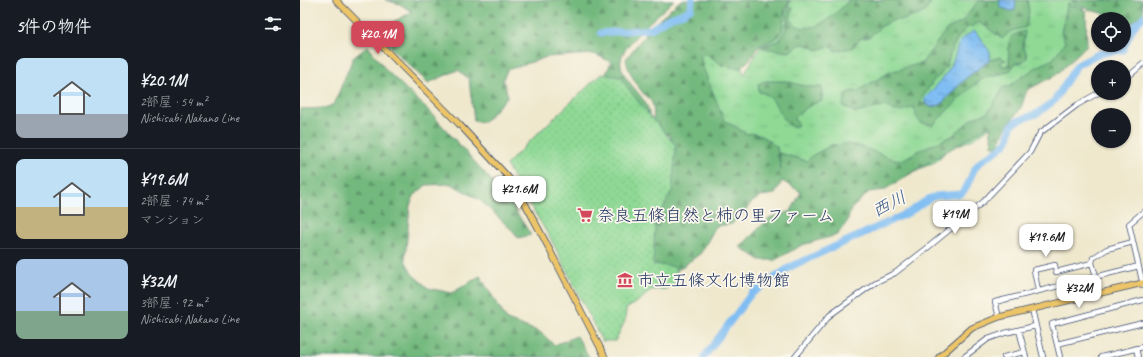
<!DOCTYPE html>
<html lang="ja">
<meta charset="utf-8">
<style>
:root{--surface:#171b24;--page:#242831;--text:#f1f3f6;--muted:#9ea1a6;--line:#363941;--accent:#d1495b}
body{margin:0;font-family:Caveat,"Klee One",sans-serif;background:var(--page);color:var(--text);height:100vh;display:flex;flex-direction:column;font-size:15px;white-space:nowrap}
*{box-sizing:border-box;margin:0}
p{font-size:13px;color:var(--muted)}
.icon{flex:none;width:22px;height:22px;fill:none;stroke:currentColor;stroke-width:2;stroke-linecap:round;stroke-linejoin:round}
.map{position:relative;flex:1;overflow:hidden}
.sheet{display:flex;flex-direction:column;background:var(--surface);width:300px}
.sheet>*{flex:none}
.controls{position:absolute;left:791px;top:12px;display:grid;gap:8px}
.controls a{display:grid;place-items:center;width:40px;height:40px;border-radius:50%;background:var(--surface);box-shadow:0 1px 3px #0004;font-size:20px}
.price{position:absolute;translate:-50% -34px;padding:0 9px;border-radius:8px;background:#fff;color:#222;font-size:13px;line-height:26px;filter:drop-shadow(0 1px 2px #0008)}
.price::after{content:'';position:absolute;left:50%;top:24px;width:12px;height:9px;margin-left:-6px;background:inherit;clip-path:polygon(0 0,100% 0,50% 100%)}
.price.active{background:var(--accent);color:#fff}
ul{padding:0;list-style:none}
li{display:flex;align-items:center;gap:12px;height:100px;padding:0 16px}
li+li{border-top:1px solid var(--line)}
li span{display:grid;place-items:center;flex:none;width:112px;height:80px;border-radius:8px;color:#555}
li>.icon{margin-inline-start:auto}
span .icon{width:48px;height:48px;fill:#fffc;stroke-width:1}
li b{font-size:17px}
h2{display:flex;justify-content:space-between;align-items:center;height:48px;padding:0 16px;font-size:17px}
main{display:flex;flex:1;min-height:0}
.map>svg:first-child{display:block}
.grass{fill:url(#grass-tufts);stroke:#55847a}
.forest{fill:url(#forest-firs);stroke:#47746e}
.park{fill:url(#park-dots);stroke:#55847a}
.water{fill:url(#water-ripples);stroke:#4d76a8}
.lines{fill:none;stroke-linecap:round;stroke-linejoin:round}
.river{stroke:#7fbdf3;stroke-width:7}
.minor-casing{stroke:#3b4b6f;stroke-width:6}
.major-casing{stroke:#3b4b6f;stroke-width:7}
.minor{stroke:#fff;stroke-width:4.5}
.major{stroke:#edc569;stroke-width:5.5}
.labels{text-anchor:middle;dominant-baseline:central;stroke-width:3.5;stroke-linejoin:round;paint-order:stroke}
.poi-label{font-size:17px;fill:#1b2f5e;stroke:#fbf7ec;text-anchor:start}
.water-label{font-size:18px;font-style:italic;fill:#395a8b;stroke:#fbf7ec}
</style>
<main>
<section class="sheet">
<h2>5件の物件<svg class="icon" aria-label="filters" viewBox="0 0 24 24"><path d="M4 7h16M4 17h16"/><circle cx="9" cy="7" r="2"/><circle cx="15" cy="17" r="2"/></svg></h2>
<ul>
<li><span style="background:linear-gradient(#bfe0f5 70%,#9aa5b1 0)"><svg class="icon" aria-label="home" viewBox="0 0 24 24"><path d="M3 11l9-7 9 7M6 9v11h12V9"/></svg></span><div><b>¥20.1M</b><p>2部屋 · 54 m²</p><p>Nishisabi Nakano Line</p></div></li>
<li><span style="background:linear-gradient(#bfe0f5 60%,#c2b280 0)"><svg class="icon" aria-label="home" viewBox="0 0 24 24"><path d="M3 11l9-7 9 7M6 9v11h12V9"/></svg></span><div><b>¥19.6M</b><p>2部屋 · 74 m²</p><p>マンション</p></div></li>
<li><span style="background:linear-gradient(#a9c7e8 65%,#7fa58c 0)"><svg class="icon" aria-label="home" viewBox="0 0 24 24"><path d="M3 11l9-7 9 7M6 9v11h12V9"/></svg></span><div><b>¥32M</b><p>3部屋 · 92 m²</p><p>Nishisabi Nakano Line</p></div></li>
</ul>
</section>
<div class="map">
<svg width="843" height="357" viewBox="0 0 843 357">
<defs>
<pattern id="grass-tufts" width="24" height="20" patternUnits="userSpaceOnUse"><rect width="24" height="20" fill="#8fd995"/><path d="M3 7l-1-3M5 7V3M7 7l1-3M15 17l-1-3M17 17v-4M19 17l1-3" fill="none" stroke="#7bbb83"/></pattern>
<pattern id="forest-firs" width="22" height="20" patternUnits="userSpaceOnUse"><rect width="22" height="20" fill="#73b97e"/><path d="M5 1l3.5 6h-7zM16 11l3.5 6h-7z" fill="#5e976a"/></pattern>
<pattern id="park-dots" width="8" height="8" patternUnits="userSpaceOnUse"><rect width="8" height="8" fill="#8fd995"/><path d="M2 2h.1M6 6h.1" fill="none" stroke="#7bbb83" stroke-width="1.8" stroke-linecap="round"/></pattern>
<pattern id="water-ripples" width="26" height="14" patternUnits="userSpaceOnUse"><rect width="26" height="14" fill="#7fbdf3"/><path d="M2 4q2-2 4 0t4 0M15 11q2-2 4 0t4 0" fill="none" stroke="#679ac8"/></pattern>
</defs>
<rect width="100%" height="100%" fill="#fbf7ec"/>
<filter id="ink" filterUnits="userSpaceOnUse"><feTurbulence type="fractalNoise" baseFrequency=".025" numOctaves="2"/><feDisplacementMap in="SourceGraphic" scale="8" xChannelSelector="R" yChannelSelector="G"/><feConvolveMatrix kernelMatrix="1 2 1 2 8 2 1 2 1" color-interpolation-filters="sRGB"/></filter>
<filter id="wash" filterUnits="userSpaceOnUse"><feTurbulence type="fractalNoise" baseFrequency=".012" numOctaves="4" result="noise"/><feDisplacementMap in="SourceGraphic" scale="16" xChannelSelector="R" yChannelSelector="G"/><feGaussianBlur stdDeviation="0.9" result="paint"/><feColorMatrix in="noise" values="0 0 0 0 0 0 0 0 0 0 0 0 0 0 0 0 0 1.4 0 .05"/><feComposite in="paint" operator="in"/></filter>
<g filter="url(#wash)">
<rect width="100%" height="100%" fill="#efe8cd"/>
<!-- grass -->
<path class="grass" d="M491 0H783L784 3 781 21 765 55 714 92 705 117 673 139 647 150 637 161 586 185 488 177 472 154 422 126 396 52 402 47 441 66 444 75 459 49 460 42 481 28 486 10Z"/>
<!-- forest -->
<path class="forest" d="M85 0H374C361 12 328 40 322 56 314 76 346 94 349 112 349 116 346 122 344 126L305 76 311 62 294 54 247 57 207 70 203 80 208 96 184 122 174 121 169 79 158 70 128 83 80 37 81 28 112 12 100 4Z
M381 0H490L485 9 482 32 477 38 457 47 451 58 441 68 422 66C418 60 412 59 406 53L400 55 404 70 424 120 447 134C459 131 468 141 477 147L481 170 479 153 507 161 513 155 532 145 549 144 562 147 595 160H602L618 151 652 136 673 118 687 113 698 97 702 88 709 86 735 68 753 59 765 42 761 32 768 3 786 11 787 45 756 75 727 90 721 108 706 127 700 142 696 147 692 145 690 125 584 190 569 192 551 209 547 222 537 235 502 245 475 260H460L440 247 469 218 491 211 501 192 482 181 475 194 461 196 451 203 443 213 432 224 416 226 401 253 379 269 372 276 349 266 348 249 375 153 370 135 354 132C352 122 356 109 351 101 349 98 345 96 342 92 335 82 328 71 326 59L351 27Z
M549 0H632L625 12 604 20H594L582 26 569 37 560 39 552 48 536 51 529 46 518 50C502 43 505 41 489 52L462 48V46C467 44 476 43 480 39 489 31 485 16 490 6L493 8 490 20C509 41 535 15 549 0Z
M679 0H727L729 11 726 27 711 31 702 39 685 26 678 22 674 26 668 27 660 35 652 48 647 65 641 74 633 81 620 102 631 107 640 105 666 78 690 60 700 57 706 60 701 62 702 66H706L709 63C709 46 704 35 725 31L723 47 726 52 727 58 721 63H715L711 70 696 76H690L681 80 666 92 633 125 621 123 617 118 614 107 603 111H595L584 106 556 113 543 106 546 93 559 90 590 72 622 63 647 29 662 22Z
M771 0H843V13L831 24C815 13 782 12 771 0Z
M68 46 86 70 130 112 191 180 211 204 231 235 218 238 214 232 180 200 151 184 126 185 114 196 110 205 105 260 112 274 128 288 152 293 180 276 207 320 240 332 254 345 277 336 289 357H143L140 355 108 357H0V109L25 108 34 104 53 58Z
M465 81H486L508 87H522V101C510 104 502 110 494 119L498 123 497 126 492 127C478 119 477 94 459 92L458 84Z"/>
<!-- park -->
<path class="park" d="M301 74 321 77C336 103 357 122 376 146L372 191 355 224 353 264 376 267V282L366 289 351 290 340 300 326 309 325 321 315 341H302L252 241 206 165 237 134Z"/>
<!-- water -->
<path class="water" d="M700 0H716L715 10 711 11 700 7Z
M675 31 690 52V60L666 78 640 105 631 107 625 103V98C634 89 645 77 651 66 660 48 653 41 675 31Z"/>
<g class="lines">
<!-- river -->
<path class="river" d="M301 33 351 29 367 19 386 12 391 8 392 0
M404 357 451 294 490 267 608 213 630 198 636 196 661 194C670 186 670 173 678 164 687 155 701 151 708 140L711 126 715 122 738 113 754 101 777 65 798 54 823 50 833 28 843 17"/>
</g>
</g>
<g filter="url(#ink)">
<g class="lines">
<defs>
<path id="minor" d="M824 80 843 64
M843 212 829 224 843 285
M796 276 792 263 793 258 807 249 833 242
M738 290 734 270 755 265 756 272 792 263
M732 309 743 357
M699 317 695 302 839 266
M719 330 726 357
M757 344 843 323
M836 348 838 357
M495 357 530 315 576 282 595 273 626 249 683 202 730 152 740 133 777 105 798 93
M664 357 688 339 705 333 735 326
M704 357 724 352
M760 357 752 324 843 300
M801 357 843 347"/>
<path id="major" d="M36 0 159 124 208 177 221 196 242 235 305 357
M639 357 672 328 699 317 843 283"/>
</defs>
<!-- minor casing -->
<use href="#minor" class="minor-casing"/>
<!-- major casing -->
<use href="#major" class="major-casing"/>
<!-- minor -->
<use href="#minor" class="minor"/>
<!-- major -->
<use href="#major" class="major"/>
</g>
</g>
<!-- icons -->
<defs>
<symbol id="supermarket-bare" viewBox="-9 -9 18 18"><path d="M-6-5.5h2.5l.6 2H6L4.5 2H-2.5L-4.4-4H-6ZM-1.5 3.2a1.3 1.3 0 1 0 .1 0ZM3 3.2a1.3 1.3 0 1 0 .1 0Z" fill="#d1495b" stroke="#fbf7ec" stroke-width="2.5" paint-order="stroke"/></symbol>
<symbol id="museum-bare" viewBox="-9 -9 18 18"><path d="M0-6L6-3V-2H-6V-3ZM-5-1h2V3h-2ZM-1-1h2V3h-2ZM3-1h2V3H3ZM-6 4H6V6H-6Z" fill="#d1495b" stroke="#fbf7ec" stroke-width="2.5" paint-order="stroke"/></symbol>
</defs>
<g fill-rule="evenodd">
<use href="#supermarket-bare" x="274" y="204" width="22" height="22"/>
<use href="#museum-bare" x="314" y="269" width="22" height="22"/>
</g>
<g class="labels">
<!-- poi labels -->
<g class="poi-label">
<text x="297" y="215">奈良五條自然と柿の里ファーム</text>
<text x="337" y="280">市立五條文化博物館</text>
</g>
<!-- water labels -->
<g class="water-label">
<text transform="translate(589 204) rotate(-27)">西川</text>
</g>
</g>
</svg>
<div class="controls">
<a><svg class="icon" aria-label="locate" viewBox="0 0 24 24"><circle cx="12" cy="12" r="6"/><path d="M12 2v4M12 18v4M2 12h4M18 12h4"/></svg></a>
<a>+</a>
<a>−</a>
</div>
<b class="price active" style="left:78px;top:55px">¥20.1M</b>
<b class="price" style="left:219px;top:210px">¥21.6M</b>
<b class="price" style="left:655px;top:235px">¥19M</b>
<b class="price" style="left:746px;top:258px">¥19.6M</b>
<b class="price" style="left:779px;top:309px">¥32M</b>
</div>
</main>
